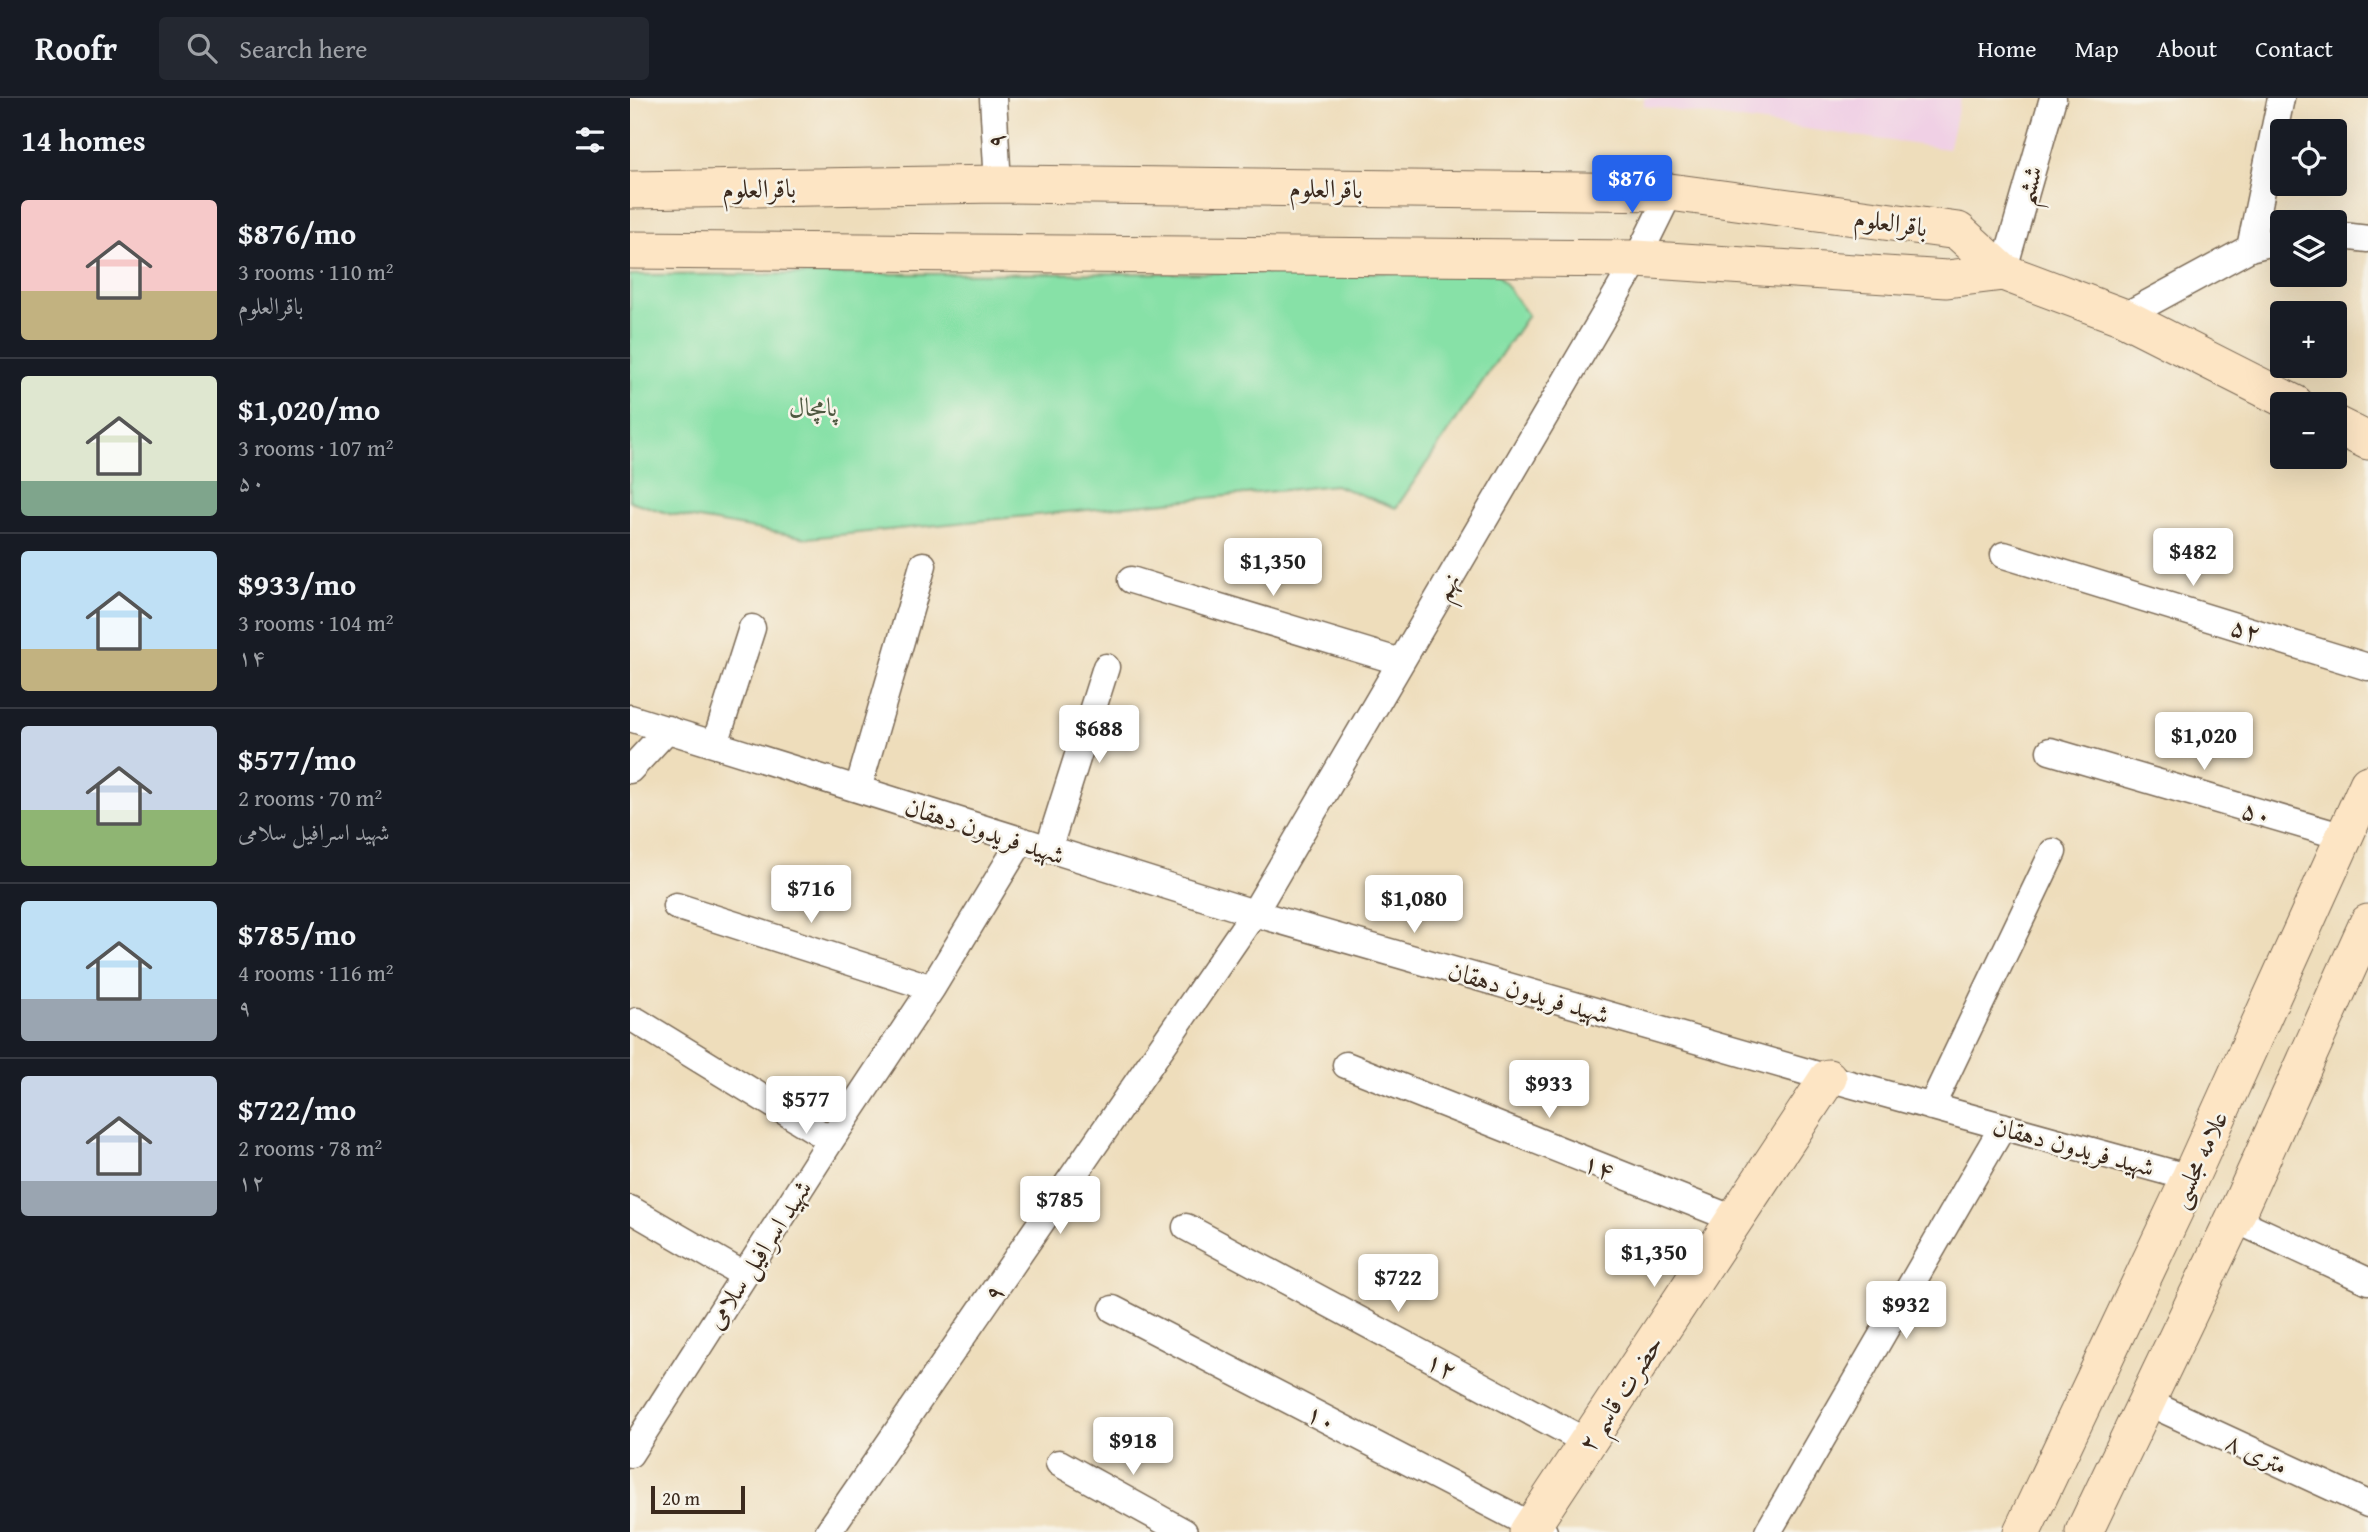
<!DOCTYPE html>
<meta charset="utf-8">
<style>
:root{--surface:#171b24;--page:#242831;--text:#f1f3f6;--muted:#9ea1a6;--line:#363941;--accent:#2563eb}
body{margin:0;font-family:"Gentium Book Plus",Amiri,serif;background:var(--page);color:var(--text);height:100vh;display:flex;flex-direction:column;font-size:26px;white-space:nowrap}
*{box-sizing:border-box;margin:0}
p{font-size:23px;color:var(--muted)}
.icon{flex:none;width:38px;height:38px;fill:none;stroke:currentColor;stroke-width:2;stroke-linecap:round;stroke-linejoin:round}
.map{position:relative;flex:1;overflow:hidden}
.drawer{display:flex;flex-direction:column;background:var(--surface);width:630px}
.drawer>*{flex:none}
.fabs{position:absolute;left:1640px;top:21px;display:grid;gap:14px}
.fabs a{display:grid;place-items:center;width:77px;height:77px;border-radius:7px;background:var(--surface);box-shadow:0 7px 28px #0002;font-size:35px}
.scale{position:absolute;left:21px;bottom:18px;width:94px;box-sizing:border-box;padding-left:7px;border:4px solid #3b2a1e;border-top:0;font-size:19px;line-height:24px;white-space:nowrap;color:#3b2a1e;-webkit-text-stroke:5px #f7f3e8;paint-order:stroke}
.price{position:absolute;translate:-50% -60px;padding:0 16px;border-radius:7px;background:#fff;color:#222;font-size:23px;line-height:46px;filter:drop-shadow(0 2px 4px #0008)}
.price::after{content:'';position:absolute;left:50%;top:42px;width:21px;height:16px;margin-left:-10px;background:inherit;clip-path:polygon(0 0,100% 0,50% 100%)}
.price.current{background:var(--accent);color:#fff}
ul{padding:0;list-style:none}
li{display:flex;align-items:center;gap:21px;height:175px;padding:0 21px}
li+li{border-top:2px solid var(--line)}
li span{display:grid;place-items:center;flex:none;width:196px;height:140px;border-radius:7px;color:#555}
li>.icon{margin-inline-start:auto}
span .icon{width:84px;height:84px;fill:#fffc;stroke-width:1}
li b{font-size:30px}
h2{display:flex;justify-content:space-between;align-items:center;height:84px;padding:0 21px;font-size:30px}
header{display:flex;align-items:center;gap:42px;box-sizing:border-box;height:98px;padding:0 35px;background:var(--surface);border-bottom:2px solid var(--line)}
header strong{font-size:33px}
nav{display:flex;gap:38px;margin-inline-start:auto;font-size:24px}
.search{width:490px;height:63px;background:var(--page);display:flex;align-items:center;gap:18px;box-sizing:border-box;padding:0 24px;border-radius:7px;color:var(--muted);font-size:26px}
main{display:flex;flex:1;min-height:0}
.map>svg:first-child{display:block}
.built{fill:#f0d0e5}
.green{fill:#87e1a7;stroke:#618662;stroke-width:2}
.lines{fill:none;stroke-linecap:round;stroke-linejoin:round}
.street-casing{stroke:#7a6955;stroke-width:29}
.secondary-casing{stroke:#7a6955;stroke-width:39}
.street{stroke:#fff;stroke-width:26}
.secondary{stroke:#fde5c4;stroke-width:37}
.labels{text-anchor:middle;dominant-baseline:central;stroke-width:5;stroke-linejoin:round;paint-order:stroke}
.street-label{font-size:26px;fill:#3b2a1e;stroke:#f7f3e8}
.park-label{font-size:26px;fill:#4e5840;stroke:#f7f3e8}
</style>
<header>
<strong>Roofr</strong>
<div class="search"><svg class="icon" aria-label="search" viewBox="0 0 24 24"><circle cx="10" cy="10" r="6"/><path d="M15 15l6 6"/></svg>Search here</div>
<nav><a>Home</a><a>Map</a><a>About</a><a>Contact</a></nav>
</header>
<main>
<section class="drawer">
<h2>14 homes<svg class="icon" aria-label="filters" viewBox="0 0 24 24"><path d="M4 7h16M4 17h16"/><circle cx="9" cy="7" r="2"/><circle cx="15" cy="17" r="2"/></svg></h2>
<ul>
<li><span style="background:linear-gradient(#f6c9c9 65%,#c2b280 0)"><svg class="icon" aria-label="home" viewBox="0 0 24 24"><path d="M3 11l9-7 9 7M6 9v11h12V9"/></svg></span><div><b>$876/mo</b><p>3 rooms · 110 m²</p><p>باقرالعلوم</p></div></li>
<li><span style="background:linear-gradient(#dfe7d0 75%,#7fa58c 0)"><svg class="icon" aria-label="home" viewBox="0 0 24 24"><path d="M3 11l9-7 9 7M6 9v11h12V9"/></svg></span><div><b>$1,020/mo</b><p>3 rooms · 107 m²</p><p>۵۰</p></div></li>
<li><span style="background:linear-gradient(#bfe0f5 70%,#c2b280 0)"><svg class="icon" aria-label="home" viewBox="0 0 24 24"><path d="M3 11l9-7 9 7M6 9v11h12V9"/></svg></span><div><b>$933/mo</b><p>3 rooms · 104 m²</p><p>۱۴</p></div></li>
<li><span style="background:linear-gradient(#c9d6e8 60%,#8fb573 0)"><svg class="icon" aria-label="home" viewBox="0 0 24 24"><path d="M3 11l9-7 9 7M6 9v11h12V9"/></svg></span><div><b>$577/mo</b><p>2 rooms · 70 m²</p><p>شهید اسرافیل سلامی</p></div></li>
<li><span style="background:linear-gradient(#bfe0f5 70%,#9aa5b1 0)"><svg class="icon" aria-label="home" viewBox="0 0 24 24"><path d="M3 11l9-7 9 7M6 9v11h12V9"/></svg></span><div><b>$785/mo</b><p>4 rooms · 116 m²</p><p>۹</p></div></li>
<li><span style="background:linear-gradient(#c9d6e8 75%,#9aa5b1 0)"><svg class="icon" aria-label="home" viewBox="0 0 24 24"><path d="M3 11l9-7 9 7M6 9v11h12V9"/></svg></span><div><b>$722/mo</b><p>2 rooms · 78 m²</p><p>۱۲</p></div></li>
</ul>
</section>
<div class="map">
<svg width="1738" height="1434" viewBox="0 0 1738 1434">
<rect width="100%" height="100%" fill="#f7f3e8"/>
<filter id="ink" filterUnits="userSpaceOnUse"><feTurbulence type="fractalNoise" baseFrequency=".0143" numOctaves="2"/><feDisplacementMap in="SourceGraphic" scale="14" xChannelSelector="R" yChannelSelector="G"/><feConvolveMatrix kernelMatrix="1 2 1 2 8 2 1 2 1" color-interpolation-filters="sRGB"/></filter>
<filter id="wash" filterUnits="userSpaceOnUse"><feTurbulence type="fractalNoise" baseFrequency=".00686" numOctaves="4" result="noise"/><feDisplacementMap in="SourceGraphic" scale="28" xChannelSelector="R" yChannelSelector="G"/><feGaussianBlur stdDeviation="1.57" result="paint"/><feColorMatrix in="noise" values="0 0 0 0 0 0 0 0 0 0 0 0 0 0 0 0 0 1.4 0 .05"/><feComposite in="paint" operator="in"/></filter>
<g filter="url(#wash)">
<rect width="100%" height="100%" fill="#edb"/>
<!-- built -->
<path class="built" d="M1014 0H1331L1318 51 1014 8Z"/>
<!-- green -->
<path class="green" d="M866 174 898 217 766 410 705 387 178 440 40 416 0 403V177Z"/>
</g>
<g filter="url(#ink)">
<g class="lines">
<defs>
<path id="street" d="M363 0 368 86
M1704 137 1738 141
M1620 150 1651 0
M1373 174 1423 0
M1493 219 1620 150 1652 142
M1374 457 1738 569
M501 482 771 564
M0 620 624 815 1198 980 1560 1080
M85 646 122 530
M1420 653 1714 739
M0 672 38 631
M228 691 293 467
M418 752 476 569
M46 808 302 890
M7 923 201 1042
M716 967 1104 1121
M1301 1009 1423 754
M0 1111 114 1177
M1604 1121 1738 1183
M556 1129 957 1344
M483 1211 914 1434
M1517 1304 1738 1406
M0 1356 201 1042 302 890 391 743
M429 1365 554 1434
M198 1434 624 815 1007 161 1040 94
M1138 1434 1373 1028"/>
<path id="secondary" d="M0 92 368 86 1040 94 1328 133 1373 174 1493 219 1665 306
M0 152 1007 161 1317 181 1373 174
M1704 326 1738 343
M898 1434 1198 980
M1392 1434 1560 1080 1738 686
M1454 1434 1612 1104 1738 825"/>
</defs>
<!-- street casing -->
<use href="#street" class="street-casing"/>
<!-- secondary casing -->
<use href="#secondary" class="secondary-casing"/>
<!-- street -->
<use href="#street" class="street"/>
<!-- secondary -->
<use href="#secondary" class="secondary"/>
</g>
</g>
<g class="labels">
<!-- street labels -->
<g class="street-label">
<text transform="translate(365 43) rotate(-93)">۹</text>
<text transform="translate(1398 87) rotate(-74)">ششم</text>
<text transform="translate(129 90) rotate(-1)">باقرالعلوم</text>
<text transform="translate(696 90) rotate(1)">باقرالعلوم</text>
<text transform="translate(1261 124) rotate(8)">باقرالعلوم</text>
<text transform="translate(816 488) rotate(-60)">نهم</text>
<text transform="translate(1616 531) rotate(17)">۵۲</text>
<text transform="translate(1627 714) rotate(16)">۵۰</text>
<text transform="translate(355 732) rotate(18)">شهید فریدون دهقان</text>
<text transform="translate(899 894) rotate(16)">شهید فریدون دهقان</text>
<text transform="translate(1444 1048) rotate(15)">شهید فریدون دهقان</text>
<text transform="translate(1568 1061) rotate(-65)">علامه مجلسی</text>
<text transform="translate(969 1068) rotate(22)">۱۴</text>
<text transform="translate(128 1156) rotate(-57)">شهید اسرافیل سلامی</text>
<text transform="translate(363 1194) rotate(-55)">۹</text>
<text transform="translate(812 1267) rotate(28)">۱۲</text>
<text transform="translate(990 1295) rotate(-57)">۲ حضرت قاسم</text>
<text transform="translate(692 1319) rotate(27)">۱۰</text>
<text transform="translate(1627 1355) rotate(25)">۸ متری</text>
</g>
<!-- park labels -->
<g class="park-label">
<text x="183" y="308">پامچال</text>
</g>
</g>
</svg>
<div class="fabs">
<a><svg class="icon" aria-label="locate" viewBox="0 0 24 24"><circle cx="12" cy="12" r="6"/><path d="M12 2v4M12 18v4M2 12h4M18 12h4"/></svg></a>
<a><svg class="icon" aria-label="layers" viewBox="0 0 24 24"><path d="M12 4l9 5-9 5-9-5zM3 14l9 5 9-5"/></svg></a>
<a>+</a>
<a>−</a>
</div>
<div class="scale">20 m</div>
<b class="price current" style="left:1002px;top:117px">$876</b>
<b class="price" style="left:1563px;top:490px">$482</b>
<b class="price" style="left:643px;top:500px">$1,350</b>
<b class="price" style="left:469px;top:667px">$688</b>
<b class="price" style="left:1574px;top:674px">$1,020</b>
<b class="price" style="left:181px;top:827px">$716</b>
<b class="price" style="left:784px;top:837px">$1,080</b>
<b class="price" style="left:919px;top:1022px">$933</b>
<b class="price" style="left:176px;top:1038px">$577</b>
<b class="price" style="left:430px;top:1138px">$785</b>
<b class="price" style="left:1024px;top:1191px">$1,350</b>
<b class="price" style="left:768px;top:1216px">$722</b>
<b class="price" style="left:1276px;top:1243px">$932</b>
<b class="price" style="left:503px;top:1379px">$918</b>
</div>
</main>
